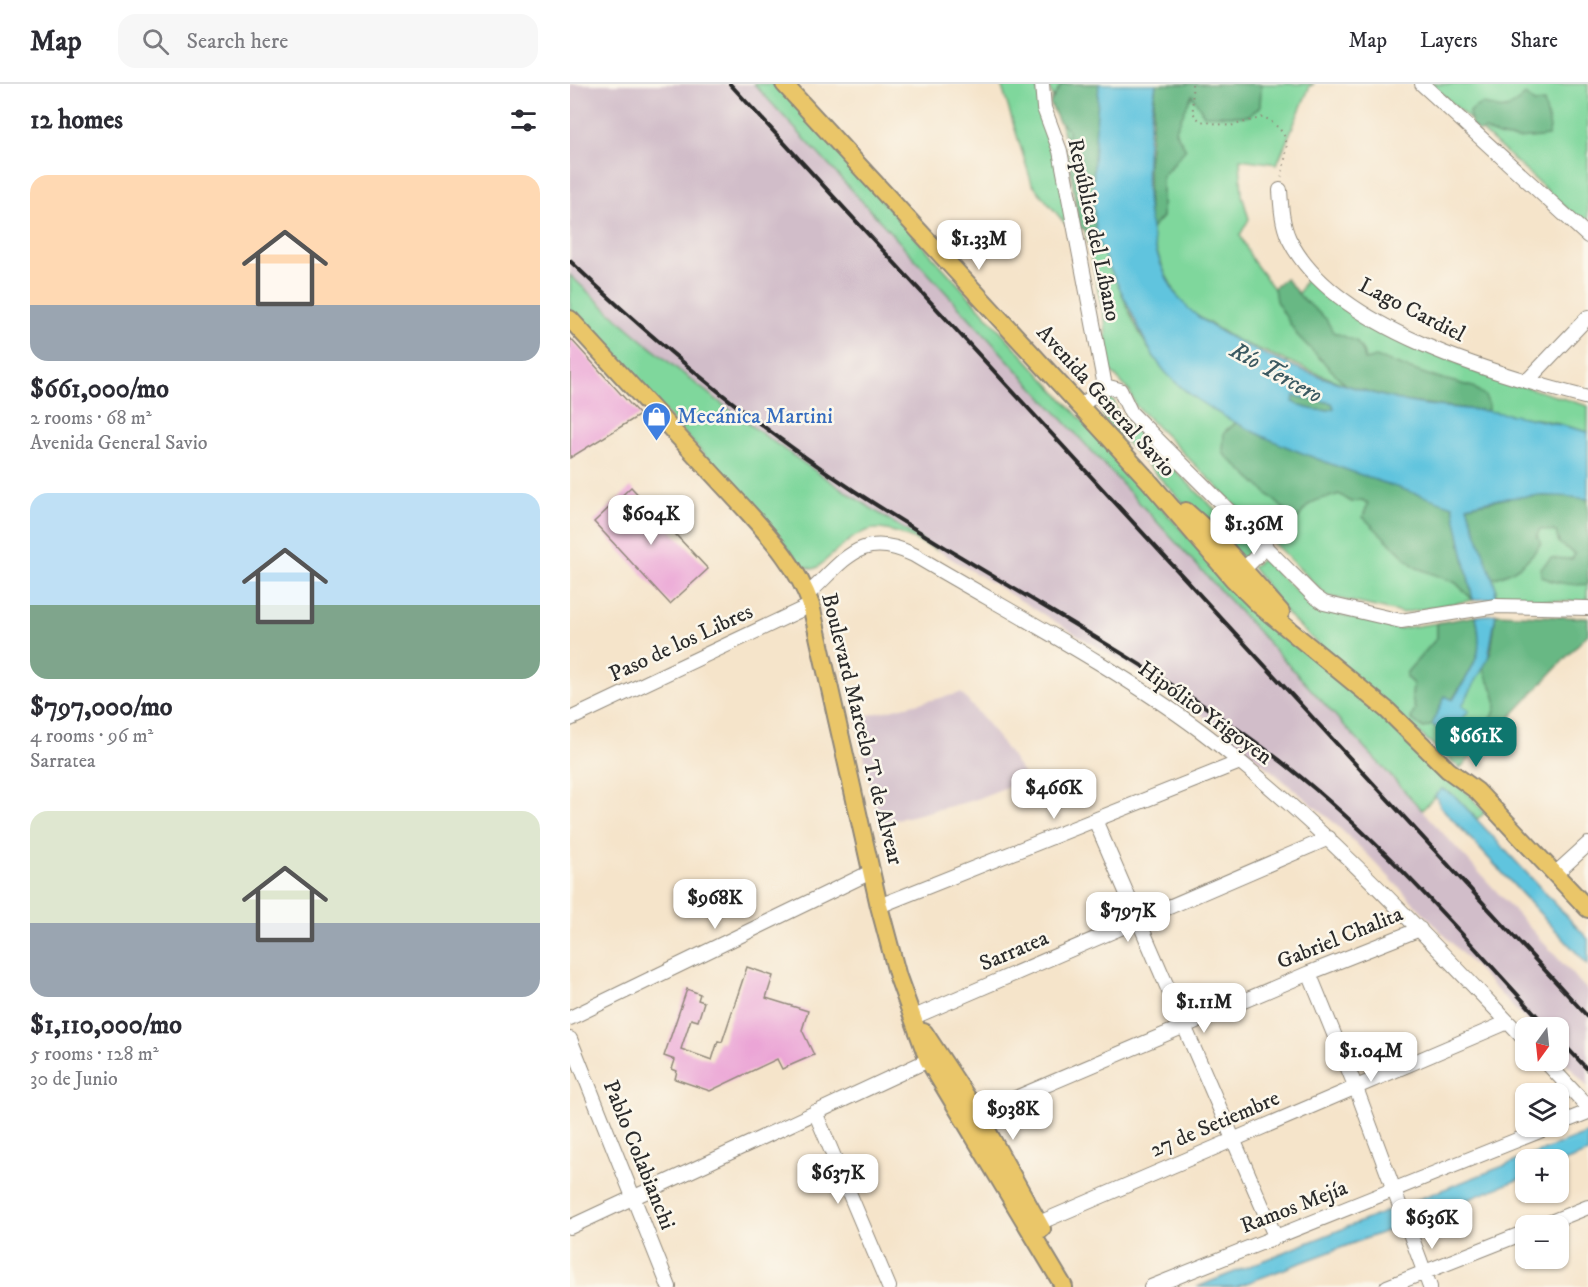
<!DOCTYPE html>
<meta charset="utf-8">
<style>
:root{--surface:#fff;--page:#f7f7f7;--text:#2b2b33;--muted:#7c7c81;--line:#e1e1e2;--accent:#0f766e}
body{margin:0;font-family:"IM FELL DW Pica",serif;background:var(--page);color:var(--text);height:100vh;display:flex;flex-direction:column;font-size:22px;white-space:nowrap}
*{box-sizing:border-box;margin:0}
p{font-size:20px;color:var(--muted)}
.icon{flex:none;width:33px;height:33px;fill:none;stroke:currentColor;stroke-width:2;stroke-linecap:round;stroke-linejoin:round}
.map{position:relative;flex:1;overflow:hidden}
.details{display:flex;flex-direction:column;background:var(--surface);width:570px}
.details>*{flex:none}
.needle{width:39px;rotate:195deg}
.tools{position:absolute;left:945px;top:933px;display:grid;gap:12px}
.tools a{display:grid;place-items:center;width:54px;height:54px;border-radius:12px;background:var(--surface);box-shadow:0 2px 4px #0004;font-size:30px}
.price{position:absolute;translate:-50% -51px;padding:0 14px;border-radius:12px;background:#fff;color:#222;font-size:20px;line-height:39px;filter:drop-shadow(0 2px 3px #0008)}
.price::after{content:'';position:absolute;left:50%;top:36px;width:18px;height:14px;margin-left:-9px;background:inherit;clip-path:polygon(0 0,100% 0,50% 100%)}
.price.on{background:var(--accent);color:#fff}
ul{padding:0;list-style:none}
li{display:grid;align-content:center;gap:12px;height:318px;padding:0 30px}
li span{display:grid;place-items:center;height:186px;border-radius:18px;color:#555}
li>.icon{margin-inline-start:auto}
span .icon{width:108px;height:108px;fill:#fffc;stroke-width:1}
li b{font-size:26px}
h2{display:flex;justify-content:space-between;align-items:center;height:72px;padding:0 30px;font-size:26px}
header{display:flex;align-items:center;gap:36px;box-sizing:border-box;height:84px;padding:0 30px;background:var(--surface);border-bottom:2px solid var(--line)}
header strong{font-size:28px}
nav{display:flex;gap:33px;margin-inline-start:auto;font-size:21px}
.search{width:420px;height:54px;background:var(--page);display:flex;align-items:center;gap:15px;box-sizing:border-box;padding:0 21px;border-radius:18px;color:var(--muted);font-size:22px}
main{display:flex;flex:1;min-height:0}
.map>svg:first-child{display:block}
.industrial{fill:#d1bdc9}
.green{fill:#7fd79c;stroke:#558164;stroke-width:1.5}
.forest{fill:#67b884;stroke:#497258;stroke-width:1.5}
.water{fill:#60c4de;stroke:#467884;stroke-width:1.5;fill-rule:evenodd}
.building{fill:#eba5d6}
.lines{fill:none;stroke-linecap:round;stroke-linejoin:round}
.minor-casing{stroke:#90887a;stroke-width:16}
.major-casing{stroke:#90887a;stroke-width:20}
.path{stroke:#90887a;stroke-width:2;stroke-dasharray:1.5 4.5;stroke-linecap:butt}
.minor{stroke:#fff;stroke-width:14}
.major{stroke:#eac669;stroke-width:16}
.rail{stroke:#2b2b2b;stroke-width:4}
.labels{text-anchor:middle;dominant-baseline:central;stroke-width:5;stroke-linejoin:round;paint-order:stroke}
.street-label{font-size:22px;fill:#2b2b2b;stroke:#fbf7ec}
.shop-label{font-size:22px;fill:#366cbe;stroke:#fbf7ec;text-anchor:start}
.water-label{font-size:24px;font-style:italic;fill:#3b5961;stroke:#fbf7ec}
</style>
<header>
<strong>Map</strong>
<div class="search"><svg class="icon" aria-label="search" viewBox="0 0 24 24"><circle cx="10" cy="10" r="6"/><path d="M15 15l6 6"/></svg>Search here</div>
<nav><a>Map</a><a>Layers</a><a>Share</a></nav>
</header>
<main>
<section class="details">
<h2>12 homes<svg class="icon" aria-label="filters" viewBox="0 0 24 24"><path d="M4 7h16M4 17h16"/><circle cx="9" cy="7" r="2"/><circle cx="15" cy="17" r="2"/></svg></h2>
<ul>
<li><span style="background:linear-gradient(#ffd9b3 70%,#9aa5b1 0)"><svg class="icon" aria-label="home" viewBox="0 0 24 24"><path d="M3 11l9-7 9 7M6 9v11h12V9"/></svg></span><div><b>$661,000/mo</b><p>2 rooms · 68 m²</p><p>Avenida General Savio</p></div></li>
<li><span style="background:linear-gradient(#bfe0f5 60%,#7fa58c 0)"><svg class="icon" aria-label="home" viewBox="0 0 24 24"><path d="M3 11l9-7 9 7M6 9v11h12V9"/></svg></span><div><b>$797,000/mo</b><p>4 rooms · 96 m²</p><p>Sarratea</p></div></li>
<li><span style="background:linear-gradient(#dfe7d0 60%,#9aa5b1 0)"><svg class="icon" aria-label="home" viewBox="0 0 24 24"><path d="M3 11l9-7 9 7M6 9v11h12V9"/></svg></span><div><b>$1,110,000/mo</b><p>5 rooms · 128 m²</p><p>30 de Junio</p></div></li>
</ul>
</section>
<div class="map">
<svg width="1018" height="1203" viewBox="0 0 1018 1203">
<rect width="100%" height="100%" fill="#fbf7ec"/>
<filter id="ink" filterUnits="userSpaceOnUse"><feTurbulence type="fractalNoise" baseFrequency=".0167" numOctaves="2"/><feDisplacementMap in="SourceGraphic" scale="12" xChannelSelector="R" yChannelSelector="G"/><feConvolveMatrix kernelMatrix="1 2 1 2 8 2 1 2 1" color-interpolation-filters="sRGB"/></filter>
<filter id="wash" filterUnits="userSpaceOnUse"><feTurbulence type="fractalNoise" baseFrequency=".008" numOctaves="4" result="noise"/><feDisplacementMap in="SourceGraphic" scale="24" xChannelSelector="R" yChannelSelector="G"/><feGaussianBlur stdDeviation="1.35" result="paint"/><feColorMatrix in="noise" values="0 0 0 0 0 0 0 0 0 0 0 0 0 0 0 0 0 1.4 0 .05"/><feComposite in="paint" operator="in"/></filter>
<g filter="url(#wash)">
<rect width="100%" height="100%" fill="#f5e4ca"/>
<!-- industrial -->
<path class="industrial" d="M0 0H184L1018 907V1003L989 971 988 944 962 943 799 772 762 737 656 649 595 604 367 466 222 373 85 267 0 191Z
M391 609 421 644 457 695 401 717 309 740 286 634Z"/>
<!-- green -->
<path class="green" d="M184 0H206L678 519 796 619 871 690 898 709 915 729 907 735 885 712 872 705 852 726Z
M431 0H466L487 75 503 149 462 100Z
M478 0H529C527 28 522 59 524 87 530 151 554 244 599 291 618 311 643 325 667 338L656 346 653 369 714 425 711 429 725 440C731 430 737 419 749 414 756 412 762 413 769 410L781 418 791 416 798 419 793 433 871 492 886 499 903 516 832 529 757 512 565 321 560 308 538 284 535 236 515 147 504 82Z
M691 0H744L740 2 707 80 670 75 672 111 679 135 670 151 683 177 720 226 737 193 772 222 907 288 1018 322V348L974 336 831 317 776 301 666 256 624 230 610 217 595 189 579 147 592 133V92L605 79V47L622 10 634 31 678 32 690 23Z
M861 0H1018V144Z
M0 191C111 297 236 385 367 466 301 436 302 435 248 483L243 485 233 482 181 421 0 227Z
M537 313 544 317 547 329 682 462V468L674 475 622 428 535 336 529 321 532 315Z
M901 436 1018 445 1017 518 925 514 926 504Z
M692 476 739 518 752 526 828 545 867 539V554L837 588 836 593 843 600 842 614 845 625 841 635 853 644 862 641 879 651 899 627 891 622 913 583C921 605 935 619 919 638L922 647 932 642 890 684 766 578 717 530 682 483Z"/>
<!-- forest -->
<path class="forest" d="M492 0H529L524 86 526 147 509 144 497 63 498 46 488 36 480 19Z
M586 0H691L690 23 678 32 634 31 622 11 605 47 616 65 592 92V133L579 147 578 80Z
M955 11 964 19 974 18 980 44 978 52C953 55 937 58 915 46L909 48 902 42 899 29C917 9 921 30 939 23 945 21 951 15 955 11Z
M715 194 731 213 756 235 763 248 786 257 793 267 795 276 806 273 858 291 903 303 915 312 919 321 917 327 831 317 776 301 727 251 706 217 704 204Z
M724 312 762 319 764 324C753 330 731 325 722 316Z
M667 338 711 359 883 422 903 516 886 499 845 483 793 433 798 419 792 416 781 418 769 410C758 415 746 413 737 423 728 431 726 444 713 447L708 443 707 435 714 425 653 369 654 349Z
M948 412H996L1018 415V500C1005 502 982 499 971 492V484L981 474 1002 475 1005 470 989 459 986 448 970 445 967 451 971 459C959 478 942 490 921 495L897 422Z
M926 530 1018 534V550L932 642 922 647 919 646 918 638C935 619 921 605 913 584L921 567Z
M906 532C915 575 903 581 882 616L875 612 862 641 854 644 841 635 845 625 842 614 843 600 836 593 837 588 867 554V539Z"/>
<!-- water -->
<path class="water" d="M529 0H586C574 66 568 144 602 204 631 257 772 303 830 316 858 323 887 323 916 327 950 331 984 339 1018 348V415C977 409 937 411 897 422L926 504 925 514 903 516 883 422C803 395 657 352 599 292 577 269 568 240 554 213 544 192 530 169 526 146 520 98 526 48 529 0ZM724 312 762 319 764 324C753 330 733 324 723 318Z
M926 530 918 575 892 622 899 627 879 651 862 641 875 612 883 616C903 581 915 574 906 532Z
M872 705 885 712 1018 855V881L871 723 865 711Z
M1018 1049V1069L989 1080 988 1076H956L955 1093 838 1139 831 1122Z
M825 1124 832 1141 666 1203H627Z"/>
<g id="blocks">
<!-- building -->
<path class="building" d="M0 254 70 331 0 374Z
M61 403 138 485 100 520 24 438Z
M177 883 203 892 196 914 238 927 232 946 244 971 212 985 207 975 140 1007 105 995 107 987 102 985 105 976 94 972 117 905 130 910 128 916 134 918 128 937 121 935 111 965 142 976 148 957 152 958Z"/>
</g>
</g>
<g filter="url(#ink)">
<use href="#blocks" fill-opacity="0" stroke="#90887a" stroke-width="1.5"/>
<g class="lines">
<defs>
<path id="minor" d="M472 0 474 24 490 67 535 302
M852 0 1018 152
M710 106C711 122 712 140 719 155 763 245 928 291 1018 314
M957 297 1018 233
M510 323 535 302 550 306 561 329 744 512 754 519 831 537 926 522 1018 524
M667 492 696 463
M237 511C275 476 291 445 344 471 440 528 541 580 631 647 751 738 852 848 956 957
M0 635 241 521
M525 736 705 1152
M985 790 1018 760
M309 822 670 678
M739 889 786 1004 860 1203
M344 933 759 754
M0 934 303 787
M0 955 99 1203
M974 976 1018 1023
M245 1028 319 1203
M408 1030 739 889 850 845
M988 1040 1018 1028
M469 1139 938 938
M971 1142 1018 1123
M0 1143 365 973
M581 1203 982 1042
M817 1203 956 1148"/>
<path id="major" d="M214 0 578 396 663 495 689 521 817 626 878 686 907 707 1018 825
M0 235 175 425C201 454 228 483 241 521L309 822 328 893 358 976 494 1203
M616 427 646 454 711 528
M354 948 408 1030 472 1145"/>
</defs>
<!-- minor casing -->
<use href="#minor" class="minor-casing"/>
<!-- major casing -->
<use href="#major" class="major-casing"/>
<!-- path -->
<path class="path" d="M622 0 623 29 630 37 660 42 694 33C725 52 717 64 711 94"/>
<!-- minor -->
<use href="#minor" class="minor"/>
<!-- major -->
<use href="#major" class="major"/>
<!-- rail -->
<path class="rail" d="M160 0 1018 933
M0 177C88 261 182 339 283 406 416 493 558 565 687 659 797 739 886 844 978 944
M988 954 1018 986"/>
</g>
</g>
<!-- icons -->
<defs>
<symbol id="shop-pin" viewBox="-11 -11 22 30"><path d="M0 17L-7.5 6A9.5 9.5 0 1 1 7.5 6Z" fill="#3f7fe0" stroke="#fbf7ec"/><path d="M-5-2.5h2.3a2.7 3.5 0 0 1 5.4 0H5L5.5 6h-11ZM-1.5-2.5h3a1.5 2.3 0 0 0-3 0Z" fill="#fff"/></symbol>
</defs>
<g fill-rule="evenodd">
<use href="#shop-pin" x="70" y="316" width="33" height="45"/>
</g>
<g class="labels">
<!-- street labels -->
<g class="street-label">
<text transform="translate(524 146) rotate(78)">República del Líbano</text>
<text transform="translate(842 226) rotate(27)">Lago Cardiel</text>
<text transform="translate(536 317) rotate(48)">Avenida General Savio</text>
<text transform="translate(111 559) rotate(-25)">Paso de los Libres</text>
<text transform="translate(635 629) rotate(36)">Hipólito Yrigoyen</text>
<text transform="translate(292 645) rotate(76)">Boulevard Marcelo T. de Alvear</text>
<text transform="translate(770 854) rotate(-22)">Gabriel Chalita</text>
<text transform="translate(444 867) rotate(-23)">Sarratea</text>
<text transform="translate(645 1040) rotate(-23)">27 de Setiembre</text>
<text transform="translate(69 1071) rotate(68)">Pablo Colabianchi</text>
<text transform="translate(724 1123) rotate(-21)">Ramos Mejía</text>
</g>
<!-- shop labels -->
<g class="shop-label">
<text x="107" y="332">Mecánica Martini</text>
</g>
<!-- water labels -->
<g class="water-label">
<text transform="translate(706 289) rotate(29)">Río Tercero</text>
</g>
</g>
</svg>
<div class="tools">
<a><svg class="needle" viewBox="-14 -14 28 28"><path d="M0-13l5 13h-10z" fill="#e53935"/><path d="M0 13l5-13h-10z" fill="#7c7c81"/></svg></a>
<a><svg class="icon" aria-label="layers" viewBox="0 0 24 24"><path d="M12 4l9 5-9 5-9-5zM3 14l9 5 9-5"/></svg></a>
<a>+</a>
<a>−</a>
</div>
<b class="price" style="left:409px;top:187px">$1.33M</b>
<b class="price" style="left:81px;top:462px">$604K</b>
<b class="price" style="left:684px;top:472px">$1.36M</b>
<b class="price on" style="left:906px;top:684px">$661K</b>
<b class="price" style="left:484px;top:736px">$466K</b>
<b class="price" style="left:145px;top:846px">$968K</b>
<b class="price" style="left:558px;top:859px">$797K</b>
<b class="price" style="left:634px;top:950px">$1.11M</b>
<b class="price" style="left:801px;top:999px">$1.04M</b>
<b class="price" style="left:443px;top:1057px">$938K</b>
<b class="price" style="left:268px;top:1121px">$637K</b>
<b class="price" style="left:862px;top:1166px">$636K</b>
</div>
</main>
